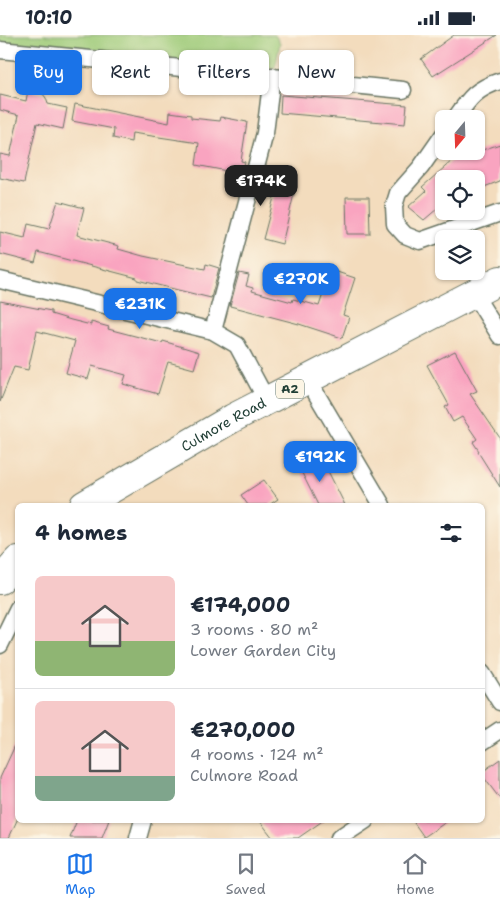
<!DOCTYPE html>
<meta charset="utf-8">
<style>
:root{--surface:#fff;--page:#f6f6f7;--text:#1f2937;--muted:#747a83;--line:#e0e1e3;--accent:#1a73e8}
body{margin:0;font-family:"Shantell Sans",sans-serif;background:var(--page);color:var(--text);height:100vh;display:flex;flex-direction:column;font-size:19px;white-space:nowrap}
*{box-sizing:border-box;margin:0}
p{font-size:16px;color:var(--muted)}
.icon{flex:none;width:28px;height:28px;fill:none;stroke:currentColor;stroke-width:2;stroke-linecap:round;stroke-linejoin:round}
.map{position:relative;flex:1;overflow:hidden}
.details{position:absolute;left:15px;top:468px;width:470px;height:320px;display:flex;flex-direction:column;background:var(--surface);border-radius:8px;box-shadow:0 1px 4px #0004}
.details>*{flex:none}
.guide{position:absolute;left:15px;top:15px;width:470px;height:45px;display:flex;gap:10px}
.needle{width:32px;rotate:199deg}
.fabs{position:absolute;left:435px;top:75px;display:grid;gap:10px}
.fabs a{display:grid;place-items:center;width:50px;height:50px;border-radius:8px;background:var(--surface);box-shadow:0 1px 4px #0004;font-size:25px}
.price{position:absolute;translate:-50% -42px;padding:0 11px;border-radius:10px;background:var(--accent);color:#fff;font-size:16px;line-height:32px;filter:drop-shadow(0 1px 2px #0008)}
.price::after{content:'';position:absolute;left:50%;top:30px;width:15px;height:11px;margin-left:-8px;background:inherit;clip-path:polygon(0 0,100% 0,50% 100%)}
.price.selected{background:#222;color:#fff}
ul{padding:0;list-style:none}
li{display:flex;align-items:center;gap:15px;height:125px;padding:0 20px}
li+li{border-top:1px solid var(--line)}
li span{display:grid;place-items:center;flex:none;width:140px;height:100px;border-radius:8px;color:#555}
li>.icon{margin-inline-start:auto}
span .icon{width:60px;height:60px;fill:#fffc;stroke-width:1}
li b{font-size:21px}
h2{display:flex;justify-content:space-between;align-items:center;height:60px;padding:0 20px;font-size:21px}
.chip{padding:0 18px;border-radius:8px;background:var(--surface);box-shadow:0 1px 4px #0004;font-size:18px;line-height:45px}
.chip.selected{background:var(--accent);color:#fff}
.status{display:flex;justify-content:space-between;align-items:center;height:35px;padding:0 25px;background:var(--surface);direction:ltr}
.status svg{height:14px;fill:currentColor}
.menu{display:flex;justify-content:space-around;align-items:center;height:70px;border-top:1px solid var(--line);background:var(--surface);font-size:14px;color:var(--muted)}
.menu a{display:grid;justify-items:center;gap:2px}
.menu .selected{color:var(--accent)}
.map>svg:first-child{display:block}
.green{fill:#9dca78;stroke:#5e8456}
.building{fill:#f9a4c0}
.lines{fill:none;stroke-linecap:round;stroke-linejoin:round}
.street-casing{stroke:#697564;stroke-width:19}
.highway-casing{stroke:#697564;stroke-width:30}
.street{stroke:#fff;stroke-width:16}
.highway{stroke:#fff;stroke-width:28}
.labels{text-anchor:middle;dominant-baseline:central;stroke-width:5;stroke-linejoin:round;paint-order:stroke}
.shield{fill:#fcf5e5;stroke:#617469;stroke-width:1}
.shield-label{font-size:12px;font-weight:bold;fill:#1f3d34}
.street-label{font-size:14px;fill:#1f3d34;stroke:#fcf5e5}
</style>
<div class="status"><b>10:10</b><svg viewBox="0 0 49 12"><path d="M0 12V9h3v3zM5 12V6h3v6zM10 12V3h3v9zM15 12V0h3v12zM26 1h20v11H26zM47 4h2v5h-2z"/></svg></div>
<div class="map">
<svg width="500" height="803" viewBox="0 0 500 803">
<rect width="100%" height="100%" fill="#fcf5e5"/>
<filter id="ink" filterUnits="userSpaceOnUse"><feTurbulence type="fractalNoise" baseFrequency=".02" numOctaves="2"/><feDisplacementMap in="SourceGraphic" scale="10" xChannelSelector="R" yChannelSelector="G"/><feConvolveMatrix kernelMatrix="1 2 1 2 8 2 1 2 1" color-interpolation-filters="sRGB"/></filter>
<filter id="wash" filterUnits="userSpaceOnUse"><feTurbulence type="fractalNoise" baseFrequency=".0096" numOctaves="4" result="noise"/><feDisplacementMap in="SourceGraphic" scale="20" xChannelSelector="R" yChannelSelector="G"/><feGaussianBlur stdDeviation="1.12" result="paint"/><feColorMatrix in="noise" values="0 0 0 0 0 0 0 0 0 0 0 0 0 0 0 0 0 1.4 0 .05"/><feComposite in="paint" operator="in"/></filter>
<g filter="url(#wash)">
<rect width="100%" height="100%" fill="#f3dcbd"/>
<!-- green -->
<path class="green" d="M0 0H275L280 8 275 33 0 11Z"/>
<g id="blocks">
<!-- building -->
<path class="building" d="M454 0H497L433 41 421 24Z
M28 55 43 59 46 63 48 69 67 73 63 94 37 88 24 148 0 143V119L10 121 19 80 0 75V60L26 66Z
M281 60 407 70 405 89 280 78Z
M75 69 169 88 170 77 191 80V83L220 86 221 82 247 87 241 126 245 127 242 139 196 130 199 108 132 98 131 107 113 103 114 94 72 86Z
M500 109V146L476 155V144H444V168L424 185 408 172 426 156 422 152 453 125Z
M277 151 295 155 282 209 263 204Z
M346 162H369L370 199H347Z
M58 166 84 173 77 200 119 211 118 214 143 221 205 234 206 229 219 233 211 263 137 245V243L38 217 35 228 0 219V197L25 203 28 189 49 194Z
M331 235 355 243 343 280 349 282 342 303 299 289 230 271 239 238 249 240 246 251 253 253 252 256 292 267 293 264 319 271Z
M0 266 51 276V279L71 285 91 290V287L109 292 108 294 162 308 163 306 199 317 194 334 168 327 158 359 123 349 126 340 92 331 88 344 66 338 75 306 37 296 28 335 14 332 0 367Z
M455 316 477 356 470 359 500 403V452L478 417 479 416 473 407 477 404 462 382 453 387 445 372 449 370 427 330Z
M311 420 318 433 325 430 345 470H318L297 428Z
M264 445 278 464 269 470H248L241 460Z
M18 704V783L9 803H0V743Z
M500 724V764L482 740V737Z
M77 785H109L102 803H70Z
M259 785H324L298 803H273Z
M412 785H449L424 802Z"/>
</g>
</g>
<g filter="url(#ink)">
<use href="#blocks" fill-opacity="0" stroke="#697564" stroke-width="1"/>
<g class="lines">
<defs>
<path id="street" d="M0 15 403 55
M455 84C469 64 475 54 500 46
M444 99 421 132 398 158 394 171 395 189 405 200 420 206 500 178
M0 245 213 296 237 310 267 366
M474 259 500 301
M213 296 265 98 272 41
M308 345 382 470
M0 610 18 573
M482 638 500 667
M482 707 500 695
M138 803 143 785
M339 803 366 785"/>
<g id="highway">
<path id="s1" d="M84 470 233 383 500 245"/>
<path d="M0 545 18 525"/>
</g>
</defs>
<!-- street casing -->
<use href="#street" class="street-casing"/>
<!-- highway casing -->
<use href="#highway" class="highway-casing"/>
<!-- street -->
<use href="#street" class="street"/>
<!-- highway -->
<use href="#highway" class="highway"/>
</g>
</g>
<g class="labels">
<!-- shield labels -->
<rect class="shield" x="276" y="344.5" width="28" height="19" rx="4"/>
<g class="shield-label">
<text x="290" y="354">A2</text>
</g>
<!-- street labels -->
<g class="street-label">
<text stroke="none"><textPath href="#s1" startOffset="161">Culmore Road</textPath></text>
</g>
</g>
</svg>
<div class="fabs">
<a><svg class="needle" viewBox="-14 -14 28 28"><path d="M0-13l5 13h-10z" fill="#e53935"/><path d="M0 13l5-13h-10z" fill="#747a83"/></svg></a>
<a><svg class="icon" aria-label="locate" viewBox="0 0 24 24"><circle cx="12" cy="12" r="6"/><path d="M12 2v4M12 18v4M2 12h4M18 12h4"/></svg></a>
<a><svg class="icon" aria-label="layers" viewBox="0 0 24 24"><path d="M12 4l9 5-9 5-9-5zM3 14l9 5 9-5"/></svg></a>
</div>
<b class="price selected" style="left:261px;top:172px">€174K</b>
<b class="price" style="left:301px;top:270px">€270K</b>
<b class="price" style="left:140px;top:295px">€231K</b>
<b class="price" style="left:320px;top:448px">€192K</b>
<div class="guide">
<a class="chip selected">Buy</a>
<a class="chip">Rent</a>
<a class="chip">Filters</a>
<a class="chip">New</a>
</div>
<section class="details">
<h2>4 homes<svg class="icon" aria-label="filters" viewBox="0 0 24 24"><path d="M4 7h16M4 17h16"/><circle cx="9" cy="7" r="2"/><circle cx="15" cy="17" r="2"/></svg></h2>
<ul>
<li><span style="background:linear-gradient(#f6c9c9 65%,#8fb573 0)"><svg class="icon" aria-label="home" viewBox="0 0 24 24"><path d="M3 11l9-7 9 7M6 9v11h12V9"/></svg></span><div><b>€174,000</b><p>3 rooms · 80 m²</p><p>Lower Garden City</p></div></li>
<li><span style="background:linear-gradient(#f6c9c9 75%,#7fa58c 0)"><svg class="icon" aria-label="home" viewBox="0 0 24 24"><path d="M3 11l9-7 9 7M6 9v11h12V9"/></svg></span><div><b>€270,000</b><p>4 rooms · 124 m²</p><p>Culmore Road</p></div></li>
</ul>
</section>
</div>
<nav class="menu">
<a class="selected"><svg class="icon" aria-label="map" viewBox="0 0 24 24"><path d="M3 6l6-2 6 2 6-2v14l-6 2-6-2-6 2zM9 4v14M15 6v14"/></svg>Map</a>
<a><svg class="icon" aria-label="saved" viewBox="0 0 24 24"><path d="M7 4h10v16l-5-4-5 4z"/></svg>Saved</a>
<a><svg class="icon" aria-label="home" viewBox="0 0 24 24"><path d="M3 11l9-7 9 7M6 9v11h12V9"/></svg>Home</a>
</nav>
